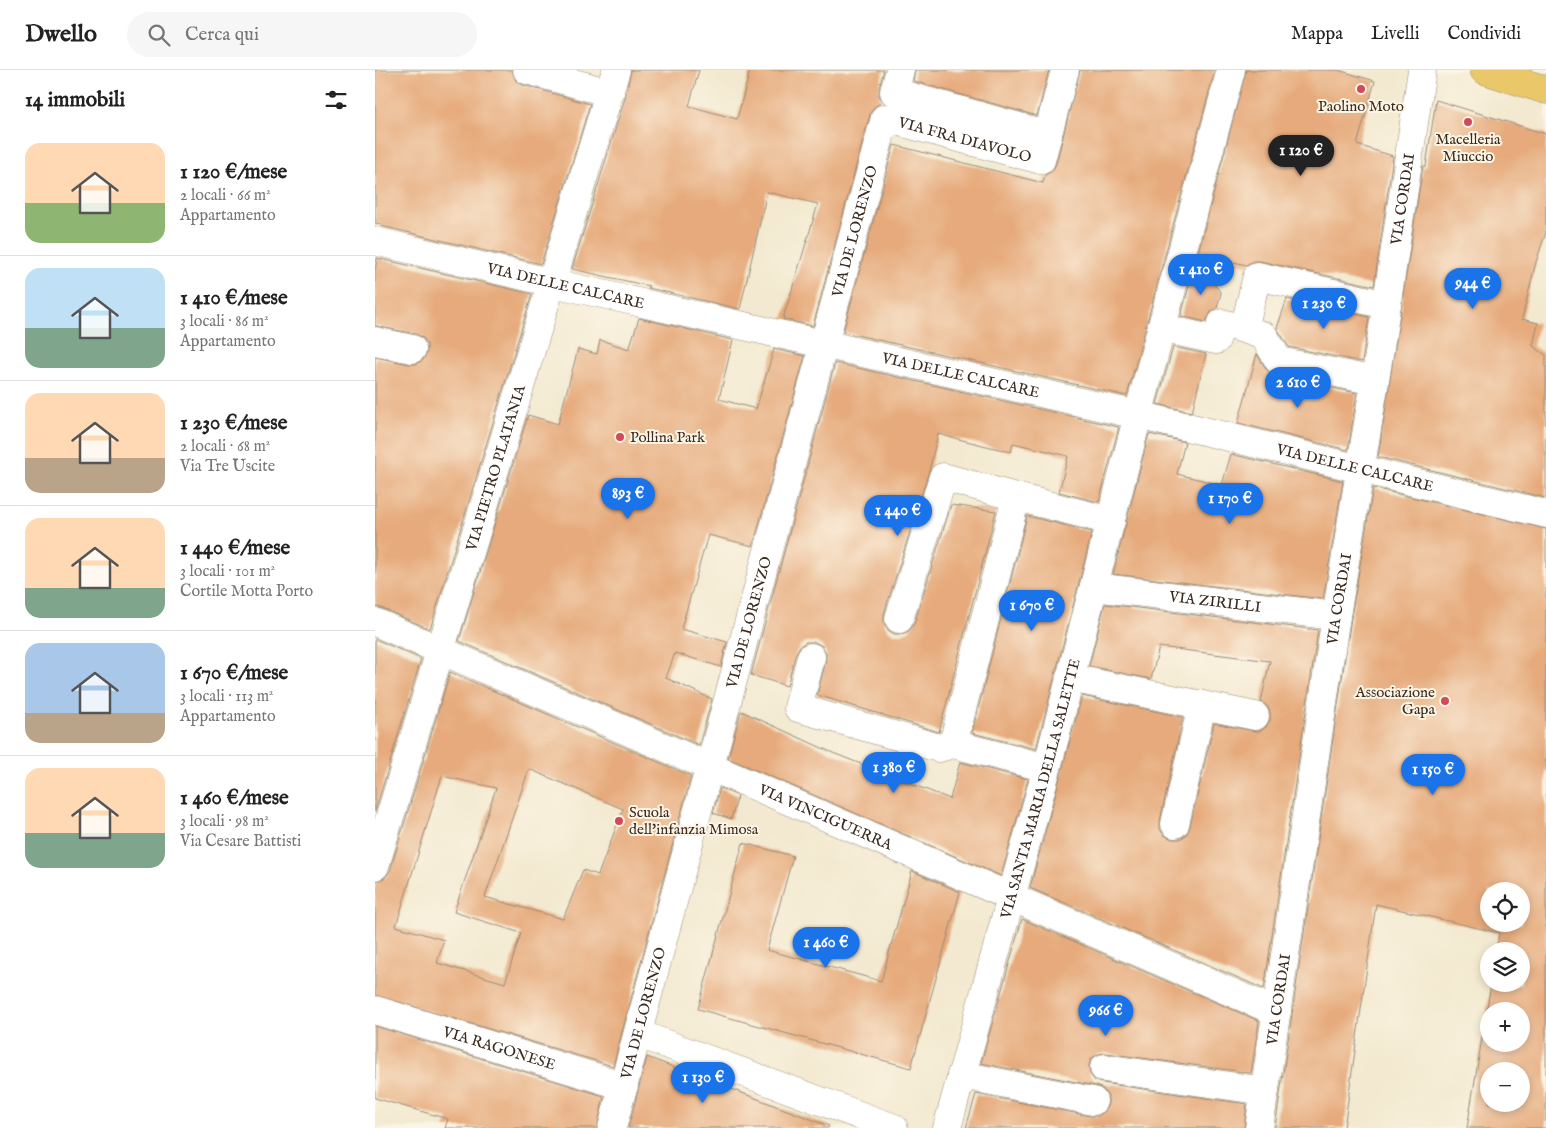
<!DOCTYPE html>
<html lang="it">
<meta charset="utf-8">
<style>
:root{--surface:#fff;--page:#f6f6f6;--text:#222;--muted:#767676;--line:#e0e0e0;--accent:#1a73e8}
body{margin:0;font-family:"IM FELL English",serif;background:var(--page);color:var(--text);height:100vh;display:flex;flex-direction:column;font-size:19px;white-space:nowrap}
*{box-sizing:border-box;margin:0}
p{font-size:16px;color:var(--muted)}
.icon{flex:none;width:28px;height:28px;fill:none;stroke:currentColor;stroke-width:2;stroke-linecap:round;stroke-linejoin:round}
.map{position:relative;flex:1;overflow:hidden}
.drawer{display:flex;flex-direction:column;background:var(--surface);width:375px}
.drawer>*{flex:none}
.fabs{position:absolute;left:1105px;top:812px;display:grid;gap:10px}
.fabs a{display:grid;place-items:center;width:50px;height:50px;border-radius:50%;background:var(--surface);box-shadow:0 2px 8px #0003;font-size:25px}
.price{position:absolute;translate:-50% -42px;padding:0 11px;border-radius:18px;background:var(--accent);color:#fff;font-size:16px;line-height:32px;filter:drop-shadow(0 1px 2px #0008)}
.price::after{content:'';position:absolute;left:50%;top:30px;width:15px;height:11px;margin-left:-8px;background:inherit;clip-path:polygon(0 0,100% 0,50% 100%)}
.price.selected{background:#222;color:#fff}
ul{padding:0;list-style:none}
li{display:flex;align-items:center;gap:15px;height:125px;padding:0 25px}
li+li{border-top:1px solid var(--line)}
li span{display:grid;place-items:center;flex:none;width:140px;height:100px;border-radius:15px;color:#555}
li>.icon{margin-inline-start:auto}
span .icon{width:60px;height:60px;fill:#fffc;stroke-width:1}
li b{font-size:21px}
h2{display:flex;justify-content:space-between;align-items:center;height:60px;padding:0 25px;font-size:21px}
header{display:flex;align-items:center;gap:30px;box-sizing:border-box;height:70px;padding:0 25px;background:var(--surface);border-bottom:1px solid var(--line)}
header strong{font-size:24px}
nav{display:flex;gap:28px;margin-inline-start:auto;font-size:18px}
.search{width:350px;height:45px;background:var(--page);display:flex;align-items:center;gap:12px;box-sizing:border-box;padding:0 18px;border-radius:28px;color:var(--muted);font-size:19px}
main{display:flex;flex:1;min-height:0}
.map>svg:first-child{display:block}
.building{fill:#e6aa7b;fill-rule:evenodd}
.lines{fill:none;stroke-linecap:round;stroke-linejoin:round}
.minor-casing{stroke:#978a77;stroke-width:29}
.major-casing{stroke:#978a77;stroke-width:29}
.minor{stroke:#fff;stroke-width:28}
.major{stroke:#eac769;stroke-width:28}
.poi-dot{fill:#d1495b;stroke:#fcf5e5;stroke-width:2}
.labels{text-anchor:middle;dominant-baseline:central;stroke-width:4;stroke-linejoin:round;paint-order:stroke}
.poi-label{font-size:15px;fill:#3b2a1e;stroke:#fcf5e5}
.street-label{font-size:15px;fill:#3b2a1e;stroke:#fcf5e5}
</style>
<header>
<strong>Dwello</strong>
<div class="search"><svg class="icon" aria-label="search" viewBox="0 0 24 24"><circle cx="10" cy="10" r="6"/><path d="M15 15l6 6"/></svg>Cerca qui</div>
<nav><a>Mappa</a><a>Livelli</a><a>Condividi</a></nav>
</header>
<main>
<section class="drawer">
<h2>14 immobili<svg class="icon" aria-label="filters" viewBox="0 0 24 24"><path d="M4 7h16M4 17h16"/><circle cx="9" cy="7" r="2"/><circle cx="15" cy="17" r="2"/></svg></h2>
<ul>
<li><span style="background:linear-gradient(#ffd9b3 60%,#8fb573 0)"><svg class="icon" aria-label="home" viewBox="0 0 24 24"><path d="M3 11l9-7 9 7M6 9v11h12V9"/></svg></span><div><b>1 120 €/mese</b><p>2 locali · 66 m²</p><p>Appartamento</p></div></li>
<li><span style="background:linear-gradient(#bfe0f5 60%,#7fa58c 0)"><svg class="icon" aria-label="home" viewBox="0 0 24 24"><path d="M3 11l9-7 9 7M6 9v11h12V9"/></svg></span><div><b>1 410 €/mese</b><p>3 locali · 86 m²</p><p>Appartamento</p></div></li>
<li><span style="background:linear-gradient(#ffd9b3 65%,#b9a48a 0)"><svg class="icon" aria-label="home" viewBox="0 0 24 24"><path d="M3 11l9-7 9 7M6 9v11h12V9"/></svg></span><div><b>1 230 €/mese</b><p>2 locali · 68 m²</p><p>Via Tre Uscite</p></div></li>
<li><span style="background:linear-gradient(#ffd9b3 70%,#7fa58c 0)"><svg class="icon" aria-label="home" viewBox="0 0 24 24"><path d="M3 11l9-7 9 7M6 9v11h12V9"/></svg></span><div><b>1 440 €/mese</b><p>3 locali · 101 m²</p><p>Cortile Motta Porto</p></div></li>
<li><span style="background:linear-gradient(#a9c7e8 70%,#b9a48a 0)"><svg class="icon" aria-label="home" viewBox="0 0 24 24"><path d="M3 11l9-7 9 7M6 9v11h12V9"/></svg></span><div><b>1 670 €/mese</b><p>3 locali · 113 m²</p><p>Appartamento</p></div></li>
<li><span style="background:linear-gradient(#ffd9b3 65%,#7fa58c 0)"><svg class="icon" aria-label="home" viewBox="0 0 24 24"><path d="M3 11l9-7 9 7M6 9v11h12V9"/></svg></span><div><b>1 460 €/mese</b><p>3 locali · 98 m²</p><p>Via Cesare Battisti</p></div></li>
</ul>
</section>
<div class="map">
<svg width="1171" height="1058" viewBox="0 0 1171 1058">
<rect width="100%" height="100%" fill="#fcf5e5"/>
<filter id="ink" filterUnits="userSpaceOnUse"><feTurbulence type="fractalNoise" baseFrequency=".02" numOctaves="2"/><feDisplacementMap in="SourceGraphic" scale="10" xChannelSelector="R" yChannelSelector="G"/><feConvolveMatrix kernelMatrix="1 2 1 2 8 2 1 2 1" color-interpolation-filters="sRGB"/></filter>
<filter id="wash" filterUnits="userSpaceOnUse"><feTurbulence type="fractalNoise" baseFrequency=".0096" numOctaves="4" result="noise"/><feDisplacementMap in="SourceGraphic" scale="20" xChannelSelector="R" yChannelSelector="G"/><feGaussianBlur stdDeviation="1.12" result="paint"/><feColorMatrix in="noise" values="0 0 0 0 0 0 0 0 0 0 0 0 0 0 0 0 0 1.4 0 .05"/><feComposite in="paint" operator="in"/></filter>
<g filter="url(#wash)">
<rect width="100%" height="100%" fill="#f3e9d0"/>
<g id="blocks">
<!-- building -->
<path class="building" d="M0 0H137L141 11 148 15 215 34 166 194 6 156V154L0 153Z
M256 0H324L314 36 362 49 375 0H509L504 18V25L506 30 505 34 499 37 495 44 438 256 408 249 443 134 392 122 365 239 273 218 274 216 197 199 250 28Z
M540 0H674L662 46 538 11Z
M705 0H840L752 326 468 262 519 75 668 113 670 105 677 101 681 94Z
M871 0H963L1000 11 982 75 1018 86 999 216 885 191H878L871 195 823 183Z
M1061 30 1171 64V162L1161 192 1147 249 1163 253 1158 276 1171 285V428L1003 387 1048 96H1051Z
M2 188 157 224 55 559 6 538 0 537V287L34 294H41L48 290 52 282V275L48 268 41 264 0 256V201Z
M821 190 846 223 842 238 836 242 831 252 806 246Z
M912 229 994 247 987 292 914 277 902 258Z
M264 248 358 270 344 329 381 339 399 279 430 286 378 476 333 465 306 559 352 572 346 597 300 583 291 608 337 629 324 675 84 571 153 345 183 354 203 279 222 284 225 270 254 279Z
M798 277 831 284 817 342 782 334Z
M882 284 891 299 900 306 982 323 973 380 863 353Z
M460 293 744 357 724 432 684 422 693 386 638 373 636 382 563 364 554 401 509 544V553L513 560 519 564H527L534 561 539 554 576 435 621 441 564 662 442 625 451 591V583L447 576 440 572H431L425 576 421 583 412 616 376 605Z
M774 364 810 372 802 404 847 415 856 384 968 411 948 529 738 504Z
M998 418 1171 459V1058H1092L1116 914H1146V881H1121L1124 863 1001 834 969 1058H900L976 548ZM1114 821H1146V854H1114ZM1114 941H1146V974H1114ZM1114 1001H1146V1034H1114Z
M652 446 717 462 661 679 597 663Z
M730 534 943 560 889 919 655 818 707 626 808 647 785 751V759L789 765 797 769H805L811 765 815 757 839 653 880 661H885L891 657 895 650V641L891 635 886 632 895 591 784 577 776 609 714 596Z
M0 569 46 589 0 742Z
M75 602 316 706 238 996 0 925V811L10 808 15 801ZM154 699 248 739 223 805 208 800 188 849 110 827ZM67 706 121 718 79 842 146 863 130 913 62 893 69 870 21 856Z
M366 641 458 683 575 729 585 692 653 709 626 806 353 688Z
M345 718 363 726 356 749 338 743Z
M368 773 418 786 392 880 506 911 537 801 585 822 536 998 323 939Z
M647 849 884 951 876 1003 731 983 723 984 716 989 714 995 715 1004 720 1011 727 1013 872 1034 869 1058H591L601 1024 715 1046H723L730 1041 733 1034V1026L728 1019 721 1016 606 993Z
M0 956 229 1026 222 1058H70L73 1049 0 1028Z
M272 987 454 1056 453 1058H253Z"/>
</g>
</g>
<g filter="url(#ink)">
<use href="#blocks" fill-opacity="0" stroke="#978a77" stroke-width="1"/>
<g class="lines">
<defs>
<g id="minor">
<path d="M152 0 235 23"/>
<path d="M525 0 519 22 673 65"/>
<path id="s1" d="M0 171 178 213 763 345 1171 444"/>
<path d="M786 258 841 270 847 253 869 259"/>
<path d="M0 271 37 279"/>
<path d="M1000 311 904 291 889 266 869 259 882 206 1012 235"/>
<path id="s2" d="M719 517 961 546"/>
<path d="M524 549 568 407 641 427"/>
<path id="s3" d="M0 552 902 942"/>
<path d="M436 587 423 638 564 678 578 674"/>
<path d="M695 608 827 635 800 754"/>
<path d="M827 635 880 646"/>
<path d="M672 698 578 674 641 427 736 451"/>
<path id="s4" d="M0 796 241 0"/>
<path id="s5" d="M0 940 249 1016"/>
<path d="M264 964 519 1058"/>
<path d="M729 998 890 1021"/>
<path d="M586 1005 718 1031"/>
<path id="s6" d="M237 1058 510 48 666 90 690 0"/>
<path id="s7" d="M572 1058 672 698 763 345 856 0"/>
<path id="s8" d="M884 1058 961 546 1000 311 1047 0"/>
</g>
<path id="major" d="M1109 0 1171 20"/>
</defs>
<!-- minor casing -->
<use href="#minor" class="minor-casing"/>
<!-- major casing -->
<use href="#major" class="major-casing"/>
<!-- minor -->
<use href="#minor" class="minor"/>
<!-- major -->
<use href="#major" class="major"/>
</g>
</g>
<!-- markers -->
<g class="poi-dot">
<circle cx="986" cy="19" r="5"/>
<circle cx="1093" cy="52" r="5"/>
<circle cx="245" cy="367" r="5"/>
<circle cx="1070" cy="631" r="5"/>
<circle cx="244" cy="751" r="5"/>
</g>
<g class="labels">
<!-- poi labels -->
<g class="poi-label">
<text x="986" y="36">Paolino Moto</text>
<text x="1093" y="69">Macelleria<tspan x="1093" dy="17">Miuccio</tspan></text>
<text x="255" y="367" text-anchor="start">Pollina Park</text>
<text x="1060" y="622" text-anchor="end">Associazione<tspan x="1060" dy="17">Gapa</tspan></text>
<text x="254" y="742" text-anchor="start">Scuola<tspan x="254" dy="17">dell'infanzia Mimosa</tspan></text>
</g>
<!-- street labels -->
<g class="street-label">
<text stroke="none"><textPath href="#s6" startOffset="1129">VIA FRA DIAVOLO</textPath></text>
<text stroke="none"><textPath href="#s8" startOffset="940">VIA CORDAI</textPath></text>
<text stroke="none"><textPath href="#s6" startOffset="929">VIA DE LORENZO</textPath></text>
<text stroke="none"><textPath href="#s1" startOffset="196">VIA DELLE CALCARE</textPath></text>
<text stroke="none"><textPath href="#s1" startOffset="601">VIA DELLE CALCARE</textPath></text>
<text stroke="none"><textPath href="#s4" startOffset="416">VIA PIETRO PLATANIA</textPath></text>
<text stroke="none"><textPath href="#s1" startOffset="1006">VIA DELLE CALCARE</textPath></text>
<text stroke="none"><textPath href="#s8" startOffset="535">VIA CORDAI</textPath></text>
<text stroke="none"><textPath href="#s2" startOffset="122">VIA ZIRILLI</textPath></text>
<text stroke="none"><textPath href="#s6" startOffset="524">VIA DE LORENZO</textPath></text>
<text stroke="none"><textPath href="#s7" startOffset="352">VIA SANTA MARIA DELLA SALETTE</textPath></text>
<text stroke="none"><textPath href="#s3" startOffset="491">VIA VINCIGUERRA</textPath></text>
<text stroke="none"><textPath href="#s8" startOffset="130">VIA CORDAI</textPath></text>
<text stroke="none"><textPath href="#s6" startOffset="119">VIA DE LORENZO</textPath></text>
<text stroke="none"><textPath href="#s5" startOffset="130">VIA RAGONESE</textPath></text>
</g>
</g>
</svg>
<div class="fabs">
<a><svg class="icon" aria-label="locate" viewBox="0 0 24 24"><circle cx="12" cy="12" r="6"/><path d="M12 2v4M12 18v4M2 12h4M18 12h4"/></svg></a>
<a><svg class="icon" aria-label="layers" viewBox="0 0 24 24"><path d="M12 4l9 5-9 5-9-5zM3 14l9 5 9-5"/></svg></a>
<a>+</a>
<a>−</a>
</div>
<b class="price selected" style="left:926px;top:107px">1 120 €</b>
<b class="price" style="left:826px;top:226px">1 410 €</b>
<b class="price" style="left:1098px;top:240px">944 €</b>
<b class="price" style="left:949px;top:260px">1 230 €</b>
<b class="price" style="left:923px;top:339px">2 610 €</b>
<b class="price" style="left:253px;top:450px">893 €</b>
<b class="price" style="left:855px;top:455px">1 170 €</b>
<b class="price" style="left:523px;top:467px">1 440 €</b>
<b class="price" style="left:657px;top:562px">1 670 €</b>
<b class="price" style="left:519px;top:724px">1 380 €</b>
<b class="price" style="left:1058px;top:726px">1 150 €</b>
<b class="price" style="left:451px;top:899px">1 460 €</b>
<b class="price" style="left:731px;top:967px">966 €</b>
<b class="price" style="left:328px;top:1034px">1 130 €</b>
</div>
</main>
